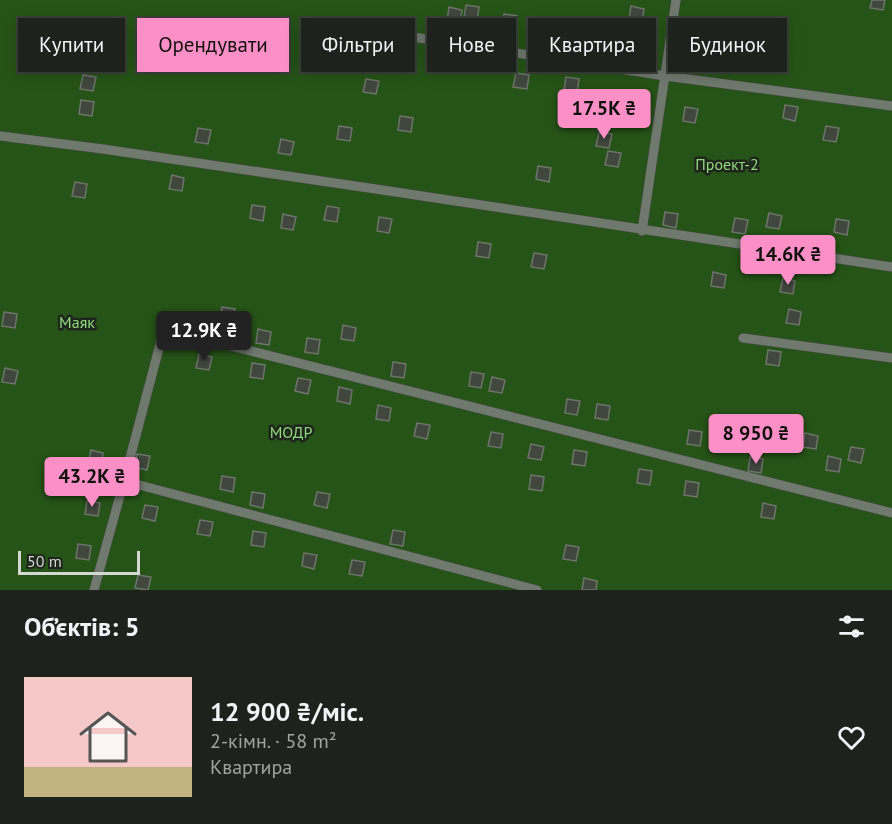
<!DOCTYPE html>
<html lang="uk">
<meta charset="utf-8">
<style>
:root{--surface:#1d231c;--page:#2a2f29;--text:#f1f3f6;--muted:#a0a4a3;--line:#3b403b;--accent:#fb8fc6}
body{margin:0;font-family:"PT Sans",sans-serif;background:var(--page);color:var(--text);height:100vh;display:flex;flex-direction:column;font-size:22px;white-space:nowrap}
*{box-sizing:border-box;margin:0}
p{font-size:20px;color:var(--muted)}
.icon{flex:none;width:33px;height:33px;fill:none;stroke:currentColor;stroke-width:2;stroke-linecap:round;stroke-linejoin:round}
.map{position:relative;height:590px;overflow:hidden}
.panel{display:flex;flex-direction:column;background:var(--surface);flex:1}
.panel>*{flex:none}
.guide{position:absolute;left:18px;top:18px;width:856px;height:54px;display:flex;gap:12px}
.scale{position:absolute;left:18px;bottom:15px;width:122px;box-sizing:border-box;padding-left:6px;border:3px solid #d3d8d2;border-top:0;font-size:16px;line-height:21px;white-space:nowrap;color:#d3d8d2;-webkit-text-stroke:4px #1e251c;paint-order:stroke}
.price{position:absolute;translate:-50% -51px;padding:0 14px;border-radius:6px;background:var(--accent);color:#111;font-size:20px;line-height:39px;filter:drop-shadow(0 2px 3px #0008)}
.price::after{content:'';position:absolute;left:50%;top:36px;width:18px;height:14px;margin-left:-9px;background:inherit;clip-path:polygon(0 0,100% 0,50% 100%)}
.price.selected{background:#222;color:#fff}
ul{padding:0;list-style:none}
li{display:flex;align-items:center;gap:18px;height:150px;padding:0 24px}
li+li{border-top:2px solid var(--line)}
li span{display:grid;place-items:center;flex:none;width:168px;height:120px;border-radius:0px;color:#555}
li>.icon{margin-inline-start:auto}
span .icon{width:72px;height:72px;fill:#fffc;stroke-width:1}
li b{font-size:26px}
h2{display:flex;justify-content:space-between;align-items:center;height:72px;padding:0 24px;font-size:26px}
.chip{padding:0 21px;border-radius:0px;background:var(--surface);box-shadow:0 3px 15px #0003,0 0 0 2px var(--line);font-size:21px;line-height:54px}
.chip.selected{background:var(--accent);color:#111}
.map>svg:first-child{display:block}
.green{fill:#265418}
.building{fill:#40483e;stroke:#6d756a;stroke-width:1.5}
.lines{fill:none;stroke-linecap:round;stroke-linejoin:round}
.service-casing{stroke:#434941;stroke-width:10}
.service{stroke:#70796e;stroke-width:9}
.labels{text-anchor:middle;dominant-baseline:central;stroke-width:5;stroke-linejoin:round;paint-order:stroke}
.park-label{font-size:16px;fill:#90db7c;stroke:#1e251c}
</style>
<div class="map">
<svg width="892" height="590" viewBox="0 0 892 590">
<rect width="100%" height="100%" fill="#272f25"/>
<!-- green -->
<path class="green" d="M0 0H892V590H0Z"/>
<!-- building -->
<path class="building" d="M872 0H885L883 10 870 8Z
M466 5 479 7 477 21 464 18Z
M631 6 644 9 642 22 629 20Z
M449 7 462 10 460 23 447 21Z
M504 14 517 16 515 30 502 27Z
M610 27 623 29 620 43 608 41Z
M439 53 451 55 449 69 436 66Z
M516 73 529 75 527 89 513 87Z
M83 75 96 77 93 91 80 89Z
M566 77 579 79 577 93 564 90Z
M366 79 379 81 376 94 363 92Z
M81 100 94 102 92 116 79 114Z
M785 105 798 107 795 121 783 118Z
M685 107 698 109 695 123 683 121Z
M400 116 413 118 411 132 398 130Z
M339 126 352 128 350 141 337 139Z
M826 126 839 128 836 142 823 140Z
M198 128 211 130 208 144 195 142Z
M599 132 612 134 609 148 596 146Z
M281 139 294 142 291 155 278 153Z
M608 151 621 153 618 167 605 165Z
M538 166 551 168 549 182 536 179Z
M172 175 184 178 182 191 169 189Z
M75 182 87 184 85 198 72 196Z
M252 205 265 207 263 221 250 218Z
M327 206 339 208 337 222 324 220Z
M665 212 678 214 676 228 663 225Z
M769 213 782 216 779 229 766 227Z
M283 214 296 217 293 230 281 228Z
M379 217 392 219 389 233 377 231Z
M735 218 748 220 745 234 732 232Z
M836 219 849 221 847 235 834 232Z
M478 242 491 244 489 258 476 256Z
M534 253 547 255 544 269 531 267Z
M713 272 726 275 724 288 711 286Z
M783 278 795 281 793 294 780 292Z
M222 307 235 309 233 323 220 321Z
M789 309 801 312 799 325 786 323Z
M4 312 17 314 15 328 2 326Z
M343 325 356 328 354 341 341 339Z
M258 329 271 332 269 345 256 343Z
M307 338 320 340 318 354 305 352Z
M768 350 781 352 779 366 766 364Z
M199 354 212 357 209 370 196 368Z
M393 362 406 364 404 378 391 376Z
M252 363 265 365 263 379 250 377Z
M5 368 18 371 15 384 2 382Z
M471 372 484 374 481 388 469 386Z
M492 377 505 380 502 393 489 391Z
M298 378 311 380 308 394 295 391Z
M339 387 352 390 350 404 337 401Z
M567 399 580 401 577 415 565 413Z
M597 404 610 406 608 420 595 418Z
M378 405 391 408 389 421 376 419Z
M417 423 430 425 427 439 414 436Z
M689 430 702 432 700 446 687 444Z
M491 432 503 434 501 448 488 446Z
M805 433 818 436 816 449 803 447Z
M531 444 544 447 541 460 528 458Z
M851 447 864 449 861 463 848 460Z
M91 450 103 453 101 466 88 464Z
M574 450 587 452 585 466 572 464Z
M137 454 150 456 147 470 134 467Z
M828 456 841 459 839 472 826 470Z
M750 457 763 459 761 473 748 471Z
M639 469 652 471 650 485 637 483Z
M531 475 544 477 542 491 529 489Z
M222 476 235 478 233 492 220 489Z
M686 481 699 483 697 497 684 495Z
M252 492 265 494 263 508 250 505Z
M317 492 330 494 327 508 314 505Z
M87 501 100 503 98 516 85 514Z
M763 503 776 506 774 519 761 517Z
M145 505 158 507 155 521 142 518Z
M200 520 213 522 210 536 197 534Z
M393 530 405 532 403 546 390 544Z
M253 531 266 533 264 547 251 545Z
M78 544 91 546 89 560 76 558Z
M566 545 579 547 576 561 563 559Z
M304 553 317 555 314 569 302 566Z
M352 560 365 562 362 576 349 574Z
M138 575 151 577 148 590 135 588Z
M584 578 597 581 596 590H582Z"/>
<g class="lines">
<defs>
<path id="service" d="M413 37 665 76 892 106
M0 136 103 149 369 188 892 267
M642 231 676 0
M743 338 892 358
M124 481 164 329 892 513
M94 590 124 481 537 590"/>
</defs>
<!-- service casing -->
<use href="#service" class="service-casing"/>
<!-- service -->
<use href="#service" class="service"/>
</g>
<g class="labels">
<!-- park labels -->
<g class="park-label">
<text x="727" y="164">Проект-2</text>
<text x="77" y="322">Маяк</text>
<text x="291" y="432">МОДР</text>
</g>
</g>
</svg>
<div class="scale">50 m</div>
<b class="price" style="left:604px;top:140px">17.5K ₴</b>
<b class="price" style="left:788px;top:286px">14.6K ₴</b>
<b class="price selected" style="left:204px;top:362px">12.9K ₴</b>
<b class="price" style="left:756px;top:465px">8 950 ₴</b>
<b class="price" style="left:92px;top:508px">43.2K ₴</b>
<div class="guide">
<a class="chip">Купити</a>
<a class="chip selected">Орендувати</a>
<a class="chip">Фільтри</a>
<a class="chip">Нове</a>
<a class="chip">Квартира</a>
<a class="chip">Будинок</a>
</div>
</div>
<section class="panel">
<h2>Об’єктів: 5<svg class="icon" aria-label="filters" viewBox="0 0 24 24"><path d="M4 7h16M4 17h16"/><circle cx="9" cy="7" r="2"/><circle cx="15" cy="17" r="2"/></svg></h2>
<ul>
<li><span style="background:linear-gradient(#f6c9c9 75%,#c2b280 0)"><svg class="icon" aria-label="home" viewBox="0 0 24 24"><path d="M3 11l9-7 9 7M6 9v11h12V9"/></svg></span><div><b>12 900 ₴/міс.</b><p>2-кімн. · 58 m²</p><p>Квартира</p></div><svg class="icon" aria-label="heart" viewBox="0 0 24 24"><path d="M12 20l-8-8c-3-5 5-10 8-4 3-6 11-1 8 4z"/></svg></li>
</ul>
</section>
